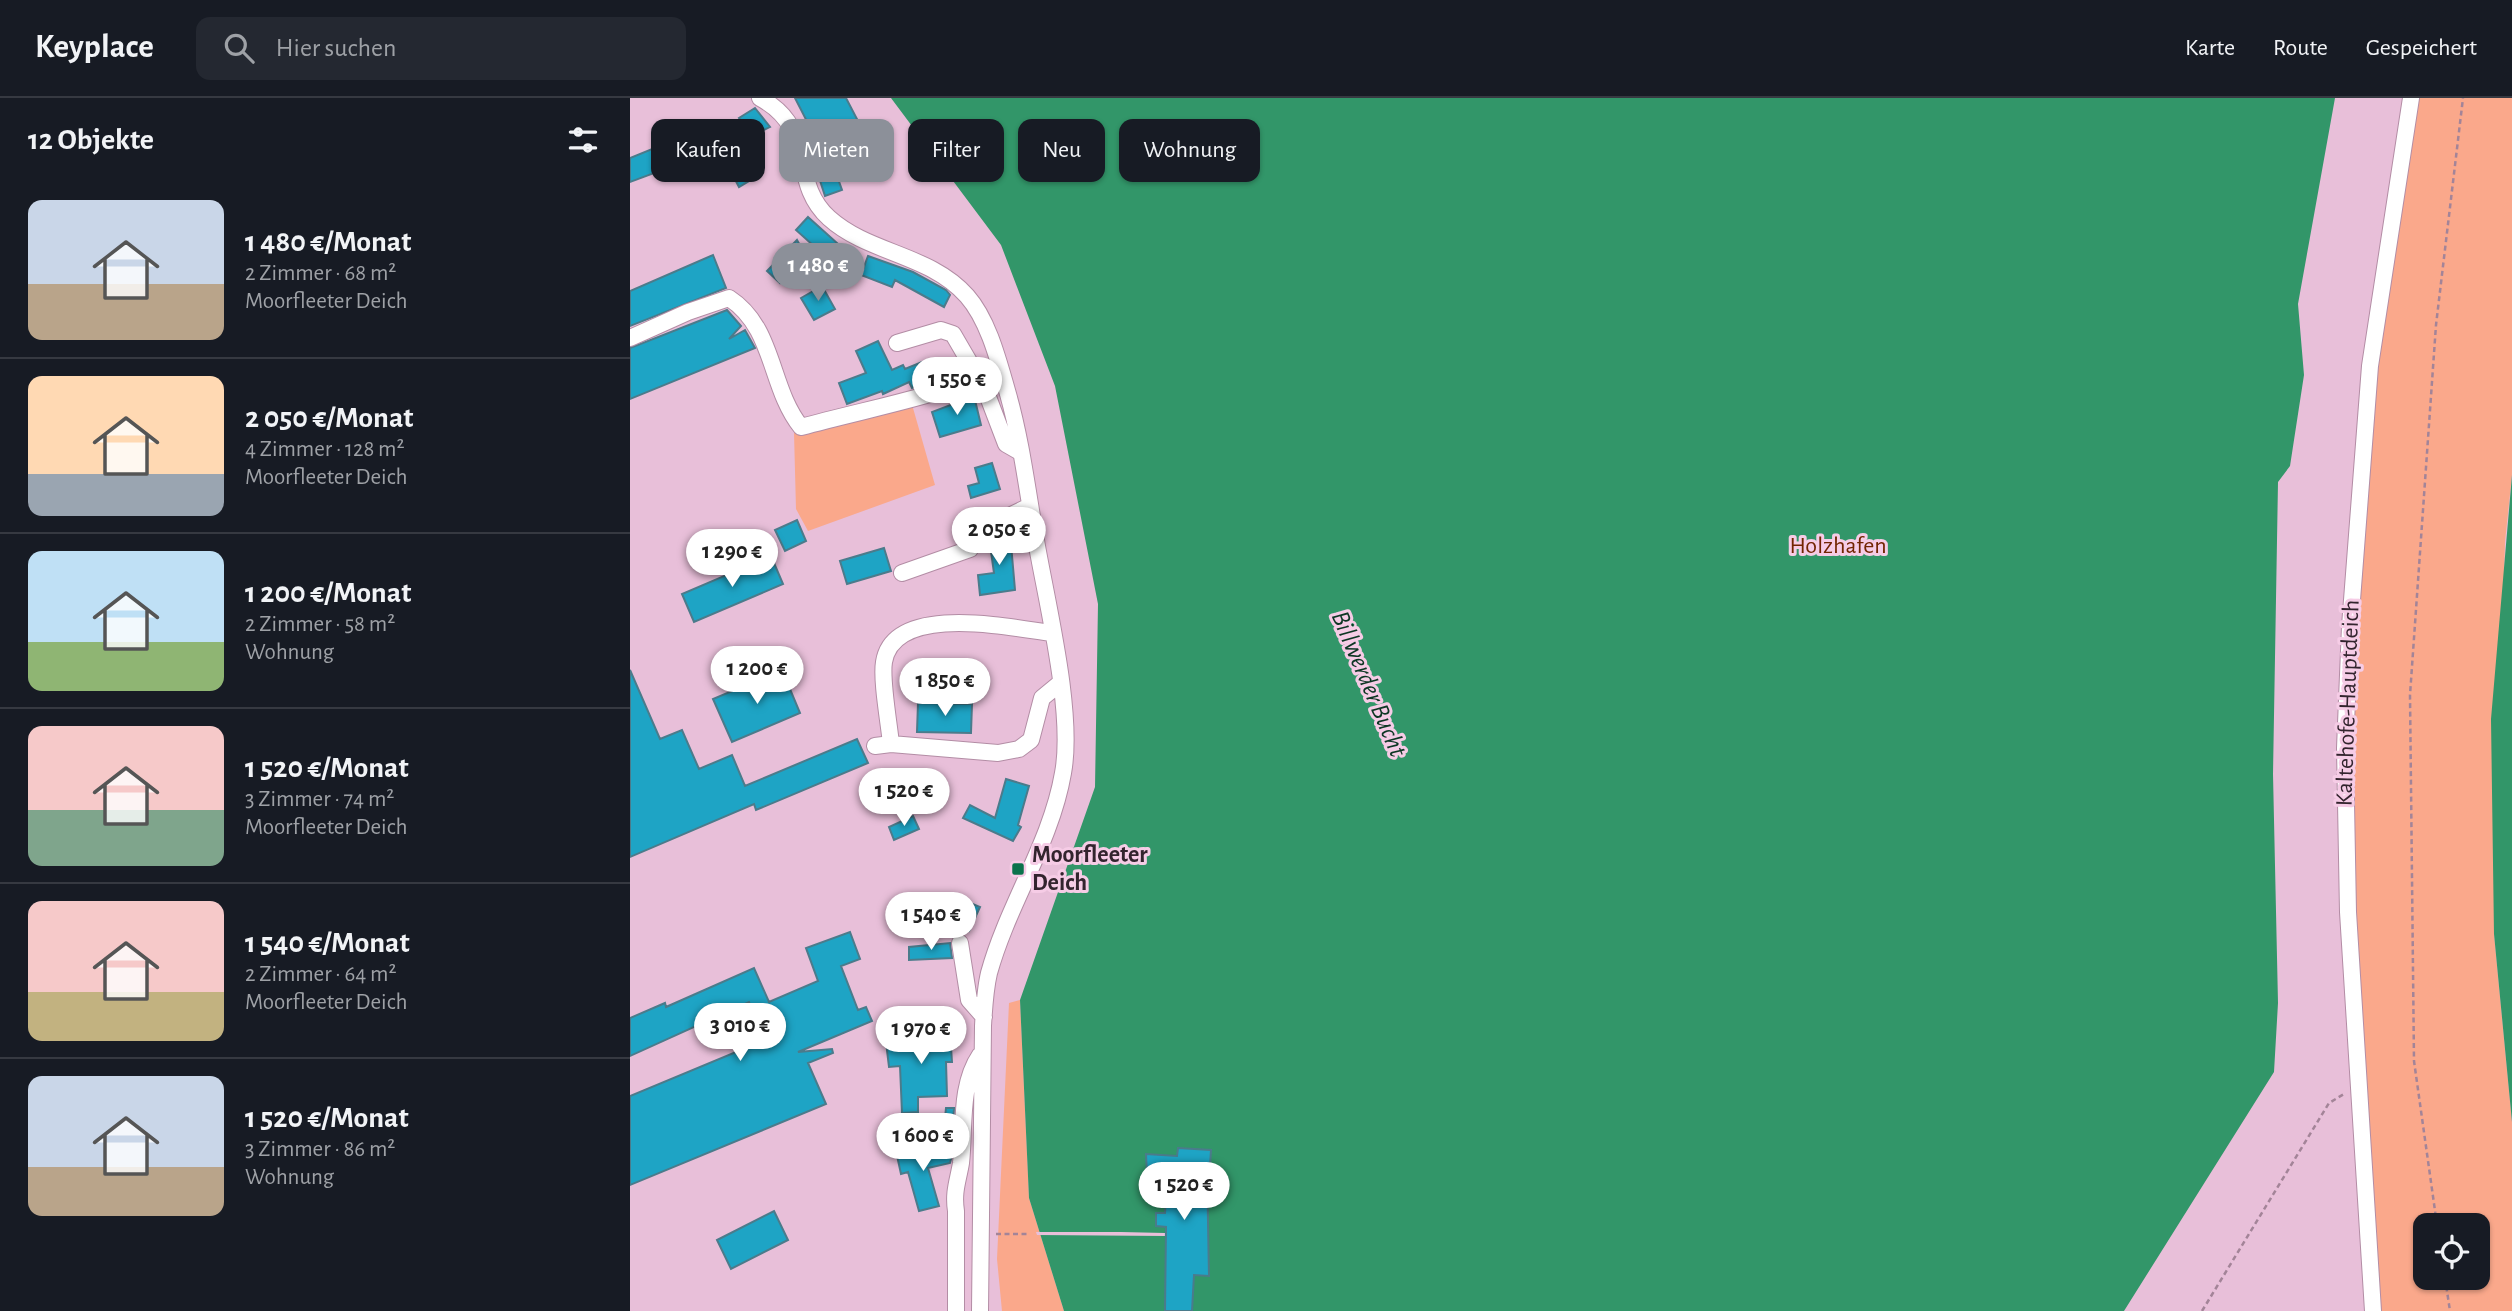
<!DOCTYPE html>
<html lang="de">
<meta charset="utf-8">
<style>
:root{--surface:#171b24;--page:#242831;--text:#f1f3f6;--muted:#9ea1a6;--line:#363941;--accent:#8c9099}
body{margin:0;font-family:"Alegreya Sans",sans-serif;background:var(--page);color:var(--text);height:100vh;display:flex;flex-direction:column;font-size:26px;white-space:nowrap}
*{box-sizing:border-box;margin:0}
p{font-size:23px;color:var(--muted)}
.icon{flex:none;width:38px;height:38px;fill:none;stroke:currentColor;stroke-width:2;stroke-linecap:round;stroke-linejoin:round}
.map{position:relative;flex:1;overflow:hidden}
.details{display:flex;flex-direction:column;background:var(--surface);width:630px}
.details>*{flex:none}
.banner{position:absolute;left:21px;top:21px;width:665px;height:63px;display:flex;gap:14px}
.controls{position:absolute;left:1783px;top:1115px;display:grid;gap:14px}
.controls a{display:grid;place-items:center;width:77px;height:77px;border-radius:14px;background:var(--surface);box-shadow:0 2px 5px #0004;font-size:35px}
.price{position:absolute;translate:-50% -60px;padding:0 16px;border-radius:24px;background:#fff;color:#222;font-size:23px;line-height:46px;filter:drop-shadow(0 2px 4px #0008)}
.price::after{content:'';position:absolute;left:50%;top:42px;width:21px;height:16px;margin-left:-10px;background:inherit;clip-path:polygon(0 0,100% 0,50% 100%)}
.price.active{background:var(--accent);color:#fff}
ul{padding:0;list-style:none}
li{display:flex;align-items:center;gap:21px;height:175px;padding:0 28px}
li+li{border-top:2px solid var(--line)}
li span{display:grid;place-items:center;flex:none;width:196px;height:140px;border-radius:14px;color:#555}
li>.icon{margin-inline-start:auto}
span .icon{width:84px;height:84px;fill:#fffc;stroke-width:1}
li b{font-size:30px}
h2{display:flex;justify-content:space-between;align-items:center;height:84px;padding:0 28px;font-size:30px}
.pill{padding:0 24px;border-radius:14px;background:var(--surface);box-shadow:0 2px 5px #0004;font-size:24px;line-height:63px}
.pill.active{background:var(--accent);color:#fff}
header{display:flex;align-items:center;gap:42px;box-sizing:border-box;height:98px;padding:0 35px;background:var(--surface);border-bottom:2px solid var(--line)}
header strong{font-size:33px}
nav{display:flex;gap:38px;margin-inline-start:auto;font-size:24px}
.search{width:490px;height:63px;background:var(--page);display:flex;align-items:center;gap:18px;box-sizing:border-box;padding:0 24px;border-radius:14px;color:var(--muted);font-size:26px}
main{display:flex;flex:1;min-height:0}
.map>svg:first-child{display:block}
.green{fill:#faa88b;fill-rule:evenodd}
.water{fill:#329669}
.pier{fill:#e8bfd9}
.building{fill:#1ea4c5;stroke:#4b7b8b;stroke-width:2}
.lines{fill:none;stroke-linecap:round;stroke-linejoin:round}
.minor-casing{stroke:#b38da5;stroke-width:18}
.path{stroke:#a38498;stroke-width:2.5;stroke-dasharray:5 3.5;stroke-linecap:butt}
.minor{stroke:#fff;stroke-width:16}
.poi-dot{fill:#0b734c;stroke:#f6cce6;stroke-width:2.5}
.labels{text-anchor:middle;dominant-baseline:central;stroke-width:6;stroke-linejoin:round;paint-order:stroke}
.park-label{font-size:24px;fill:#722401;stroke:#f6cce6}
.street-label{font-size:24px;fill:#33242e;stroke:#f6cce6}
.poi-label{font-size:24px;font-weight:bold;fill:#33242e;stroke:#f6cce6;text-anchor:start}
.water-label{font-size:26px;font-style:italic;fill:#0c3623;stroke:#f6cce6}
</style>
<header>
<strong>Keyplace</strong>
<div class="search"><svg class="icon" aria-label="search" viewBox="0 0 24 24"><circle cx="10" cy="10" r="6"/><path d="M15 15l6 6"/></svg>Hier suchen</div>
<nav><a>Karte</a><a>Route</a><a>Gespeichert</a></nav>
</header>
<main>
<section class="details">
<h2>12 Objekte<svg class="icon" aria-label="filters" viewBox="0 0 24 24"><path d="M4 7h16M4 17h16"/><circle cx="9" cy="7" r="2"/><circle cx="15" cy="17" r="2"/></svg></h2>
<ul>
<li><span style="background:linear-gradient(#c9d6e8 60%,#b9a48a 0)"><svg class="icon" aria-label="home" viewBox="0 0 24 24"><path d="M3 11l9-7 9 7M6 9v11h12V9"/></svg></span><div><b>1 480 €/Monat</b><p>2 Zimmer · 68 m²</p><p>Moorfleeter Deich</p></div></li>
<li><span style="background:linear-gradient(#ffd9b3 70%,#9aa5b1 0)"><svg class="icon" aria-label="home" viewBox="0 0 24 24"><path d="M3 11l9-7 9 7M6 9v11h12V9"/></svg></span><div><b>2 050 €/Monat</b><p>4 Zimmer · 128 m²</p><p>Moorfleeter Deich</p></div></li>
<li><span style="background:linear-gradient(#bfe0f5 65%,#8fb573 0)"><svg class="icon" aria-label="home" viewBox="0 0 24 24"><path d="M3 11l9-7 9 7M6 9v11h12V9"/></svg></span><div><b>1 200 €/Monat</b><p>2 Zimmer · 58 m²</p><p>Wohnung</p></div></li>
<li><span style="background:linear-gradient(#f6c9c9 60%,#7fa58c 0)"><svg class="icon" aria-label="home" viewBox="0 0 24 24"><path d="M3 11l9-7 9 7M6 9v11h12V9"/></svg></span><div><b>1 520 €/Monat</b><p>3 Zimmer · 74 m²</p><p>Moorfleeter Deich</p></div></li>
<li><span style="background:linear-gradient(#f6c9c9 65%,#c2b280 0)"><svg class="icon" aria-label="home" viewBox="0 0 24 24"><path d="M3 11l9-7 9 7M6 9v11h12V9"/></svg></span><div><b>1 540 €/Monat</b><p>2 Zimmer · 64 m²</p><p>Moorfleeter Deich</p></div></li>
<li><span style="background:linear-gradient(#c9d6e8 65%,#b9a48a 0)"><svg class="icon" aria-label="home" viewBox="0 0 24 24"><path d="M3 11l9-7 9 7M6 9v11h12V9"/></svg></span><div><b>1 520 €/Monat</b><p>3 Zimmer · 86 m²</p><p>Wohnung</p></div></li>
</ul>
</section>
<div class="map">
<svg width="1882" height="1213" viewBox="0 0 1882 1213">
<rect width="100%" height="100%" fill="#e8bfd9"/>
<!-- green -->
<path class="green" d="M1788 0H1882V377L1875 444 1864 836 1882 1024V1213H1750L1723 781 1722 652 1730 474 1751 233ZM1796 1127H1848V1180H1796Z
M281 303 305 387 178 433 166 411 164 335Z
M390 902 399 1100 434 1213H372L367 1161 379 905Z"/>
<!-- water -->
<path class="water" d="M261 0H1705L1668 206 1674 277 1660 368 1648 384 1643 676 1648 905 1644 974 1494 1213H434L399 1100 390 902 465 689 468 506 425 288 371 147Z
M1882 377V1024L1864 836 1861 621Z"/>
<!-- pier -->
<path class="pier" d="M406 1134H491L535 1135V1138L407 1137Z"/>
<!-- building -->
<path class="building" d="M165 0H216L228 23 187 43Z
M125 10 140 29 122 38 109 20Z
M27 49 35 71 0 84V60Z
M197 50 212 92 195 98 181 55Z
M114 57 126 79 109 89 97 66Z
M178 119 217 154 205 167 166 132Z
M167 142 176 158 150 185 137 173Z
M83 157 96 190 0 228V193Z
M238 158 283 174 316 192 320 197 314 209 265 182 262 189 231 177Z
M192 188 205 211 184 222 171 200Z
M97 212 111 228 99 241 115 232 125 250 0 301V250Z
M248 243 262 272 273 267 275 271 292 264 300 282 282 290 279 284 253 296 252 293 217 306 209 285 236 275 226 253Z
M344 298 351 327 310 339 302 314Z
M362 365 370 391 341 400 338 388 349 385 345 370Z
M167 422 176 443 155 453 145 432Z
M380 435 385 492 350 497 348 477 364 475 359 439Z
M254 450 261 473 217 486 210 463Z
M141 458 153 486 64 524 52 496Z
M0 572 30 641 52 632 69 671 102 657 115 688 227 641 238 665 126 712 124 706 0 759Z
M152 572 170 615 102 644 83 601Z
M288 605 342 606 341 635 287 634Z
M376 681 399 688 388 727 391 729 383 743 333 720 340 707 365 720Z
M283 718 289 731 264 742 259 729Z
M328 800 350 809 339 833 318 825Z
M220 834 230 861 211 868 228 912 236 909 242 923 168 954 202 951 203 955 178 965 196 1006 0 1087V998L135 942 119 904 0 958V920L35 905 36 909 124 870 139 904 188 883 176 850Z
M320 845 322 860 279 862V849Z
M289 934V936L320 934 322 964H316L317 998 288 999V1014L272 1015 270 968 259 969 256 944 272 942V936Z
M316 1010H324L322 1041 313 1040Z
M287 1049V1056L320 1050 321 1061 320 1065 298 1070 309 1108 289 1113 278 1074 271 1076 266 1053Z
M548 1050 581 1052 580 1068H577L579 1178 564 1177 562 1213H535L536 1129 526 1128V1115H535L537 1080 517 1078 516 1056 547 1058Z
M144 1113 158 1142 101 1171 87 1142Z"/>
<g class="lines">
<defs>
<path id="minor" d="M130 0C188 31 158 83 199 120 239 156 300 156 337 198 359 223 369 265 378 296 392 345 398 398 407 448 418 510 444 616 433 675 421 745 378 806 359 875 355 892 354 910 353 928L350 1213
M0 240 58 214 99 200C145 230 139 289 171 329 230 313 292 301 349 281
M267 245 311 232 323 236 355 291 376 346 390 354
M272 475 340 451 344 435 400 408
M261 646C259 625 251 582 254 564 264 504 382 530 421 535
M245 648 261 646 368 655 389 651 401 642 412 600 429 586
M330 845 339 902 354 919
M326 1213V1113C323 1094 328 1083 331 1065 335 1030 329 988 350 957
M1743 1213 1718 814 1715 650 1720 528 1740 268 1781 0"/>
</defs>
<!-- minor casing -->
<use href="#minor" class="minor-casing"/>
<!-- path -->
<path class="path" d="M1807 1127 1784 963 1780 597 1806 227 1833 0
M366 1136H398
M1815 1180 1820 1213
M1572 1213 1699 1005 1714 996"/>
<!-- minor -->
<use href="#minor" class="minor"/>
</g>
<!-- markers -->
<rect class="poi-dot" x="381" y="764" width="14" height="14" rx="3.5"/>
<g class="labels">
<!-- park labels -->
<g class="park-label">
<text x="1208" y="448">Holzhafen</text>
</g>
<!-- street labels -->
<g class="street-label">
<text transform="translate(1718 605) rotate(-88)">Kaltehofe-Hauptdeich</text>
</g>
<!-- poi labels -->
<g class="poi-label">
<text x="402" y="757">Moorfleeter<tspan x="402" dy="28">Deich</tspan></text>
</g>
<!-- water labels -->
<g class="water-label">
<text transform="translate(739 586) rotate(67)">Billwerder Bucht</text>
</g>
</g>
</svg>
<div class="controls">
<a><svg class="icon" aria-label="locate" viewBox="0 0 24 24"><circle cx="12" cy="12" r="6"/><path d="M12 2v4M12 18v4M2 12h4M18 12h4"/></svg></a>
</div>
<b class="price active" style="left:188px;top:205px">1 480 €</b>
<b class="price" style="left:327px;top:319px">1 550 €</b>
<b class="price" style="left:369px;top:469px">2 050 €</b>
<b class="price" style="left:102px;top:491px">1 290 €</b>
<b class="price" style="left:127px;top:608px">1 200 €</b>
<b class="price" style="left:315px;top:620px">1 850 €</b>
<b class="price" style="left:274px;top:730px">1 520 €</b>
<b class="price" style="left:301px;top:854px">1 540 €</b>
<b class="price" style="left:110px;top:965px">3 010 €</b>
<b class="price" style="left:291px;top:968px">1 970 €</b>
<b class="price" style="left:293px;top:1075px">1 600 €</b>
<b class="price" style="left:554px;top:1124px">1 520 €</b>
<div class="banner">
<a class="pill">Kaufen</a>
<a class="pill active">Mieten</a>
<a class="pill">Filter</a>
<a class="pill">Neu</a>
<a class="pill">Wohnung</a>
</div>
</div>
</main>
